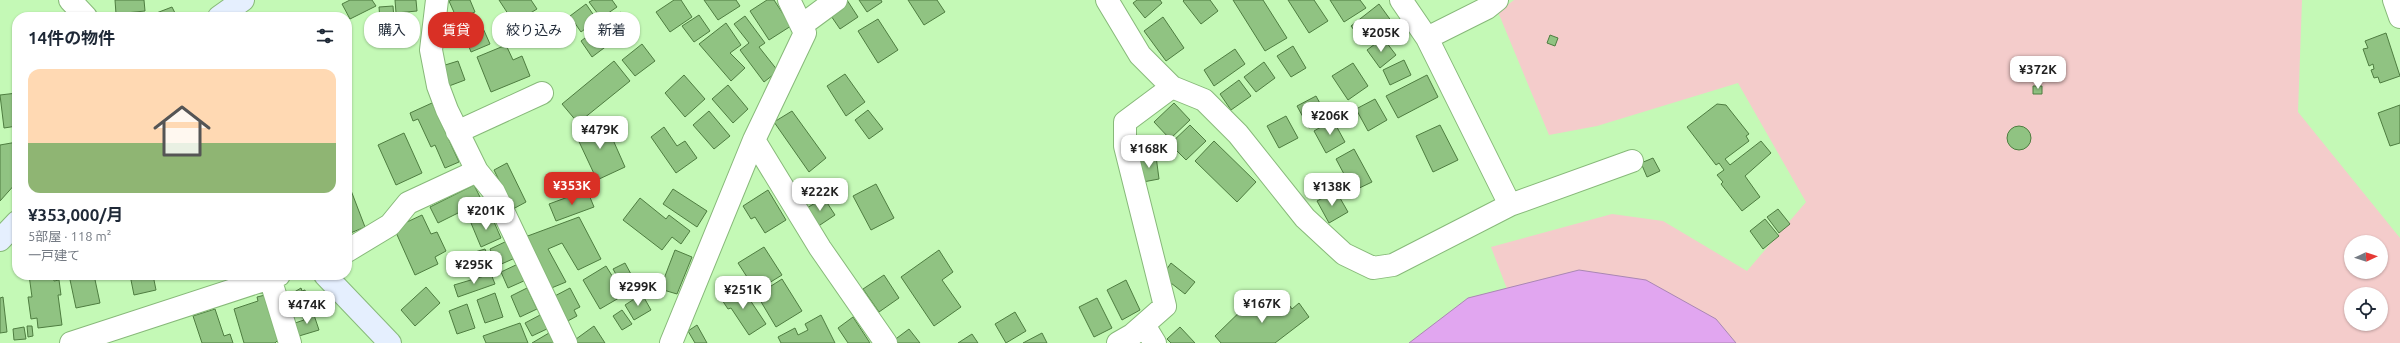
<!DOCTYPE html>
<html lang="ja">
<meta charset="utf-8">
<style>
:root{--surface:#fff;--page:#f6f6f7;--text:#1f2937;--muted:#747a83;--accent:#d93025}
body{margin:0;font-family:Ubuntu,"Noto Sans JP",sans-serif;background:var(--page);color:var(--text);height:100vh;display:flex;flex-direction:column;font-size:15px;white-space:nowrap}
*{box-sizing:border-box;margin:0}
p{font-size:13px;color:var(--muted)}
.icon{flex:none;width:22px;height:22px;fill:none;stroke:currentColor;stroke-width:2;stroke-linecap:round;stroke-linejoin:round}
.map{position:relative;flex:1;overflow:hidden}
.panel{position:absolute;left:12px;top:12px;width:340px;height:268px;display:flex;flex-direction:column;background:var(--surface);border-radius:16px;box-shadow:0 1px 3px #0004}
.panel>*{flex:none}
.banner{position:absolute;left:364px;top:12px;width:380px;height:36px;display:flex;gap:8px}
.needle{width:26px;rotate:86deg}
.controls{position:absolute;left:2344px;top:235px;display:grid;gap:8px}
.controls a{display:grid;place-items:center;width:44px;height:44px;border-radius:50%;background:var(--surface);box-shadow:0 1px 3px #0004;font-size:20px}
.price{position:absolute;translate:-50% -34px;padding:0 9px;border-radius:8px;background:#fff;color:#222;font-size:13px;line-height:26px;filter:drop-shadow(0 1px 2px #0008)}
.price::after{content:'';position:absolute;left:50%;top:24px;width:12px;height:9px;margin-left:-6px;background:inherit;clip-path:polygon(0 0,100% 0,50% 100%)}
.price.selected{background:var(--accent);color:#fff}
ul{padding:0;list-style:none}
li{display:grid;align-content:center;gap:8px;height:212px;padding:0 16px}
li span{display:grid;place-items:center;height:124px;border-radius:12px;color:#555}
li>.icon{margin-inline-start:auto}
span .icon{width:72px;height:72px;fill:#fffc;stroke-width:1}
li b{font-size:17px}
h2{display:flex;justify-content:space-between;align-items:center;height:48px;padding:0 16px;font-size:17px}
.pill{padding:0 14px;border-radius:16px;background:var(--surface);box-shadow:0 1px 3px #0004;font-size:14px;line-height:36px}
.pill.selected{background:var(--accent);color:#fff}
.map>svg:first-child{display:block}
.green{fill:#f4cccb;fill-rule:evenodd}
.water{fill:#e1a6f0;stroke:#aa87b3}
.building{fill:#90c382;stroke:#4e7d40}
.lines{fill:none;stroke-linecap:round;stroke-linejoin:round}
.minor-casing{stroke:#87b979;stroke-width:24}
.tertiary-casing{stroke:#87b979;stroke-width:24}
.secondary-casing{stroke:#87b979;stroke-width:24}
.minor{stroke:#fff;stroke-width:22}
.tertiary{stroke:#fff;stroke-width:22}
.secondary{stroke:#e5effe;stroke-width:22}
</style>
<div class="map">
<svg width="2400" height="343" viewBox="0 0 2400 343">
<rect width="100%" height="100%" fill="#c4f9b6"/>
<!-- green -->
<path class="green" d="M1514 0H2302L2298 112 2400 238V343H1736L1716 319 1579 270 1507 289 1491 247 1612 214 1663 221 1747 271 1806 202 1738 83 1597 126 1549 135 1498 12ZM2351 242H2381V272H2351ZM2351 294H2381V324H2351Z"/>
<!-- water -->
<path class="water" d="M1579 270 1646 280 1716 319 1736 343H1409L1468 298Z"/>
<!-- building -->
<path class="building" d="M115 0H144L145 11 116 14Z
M350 0H372L376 6 350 19 342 4Z
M395 0H416L417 11 396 13Z
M452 0H470L475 12 457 19 449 1Z
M499 0H531L537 9 514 23Z
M593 0H612L617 7 601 18 589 2Z
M674 0H681L692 17 670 32 656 12Z
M704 0H736L740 6 718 20Z
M767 0H774L791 26 769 40 750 11Z
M847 0 858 17 840 29 829 13Z
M859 0H881L882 2 867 12Z
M908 0H937L945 12 924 25Z
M1137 0H1160L1162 3 1145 18 1133 3Z
M1184 0H1210L1218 11 1201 24 1183 1Z
M1233 0H1263L1287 38 1265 51Z
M1288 0H1314L1328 21 1309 33Z
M1330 0H1360L1366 8 1344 22Z
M586 4 597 20 581 32 570 16Z
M1379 4 1392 22 1364 43 1351 26Z
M393 6 394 19 380 20 379 7Z
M172 7 176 15 174 17H146Z
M621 12 633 28 617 39 605 23Z
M699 15 710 31 694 42 682 26Z
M745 16 765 43 759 47 778 71 764 82 740 50 749 43 734 24Z
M1163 17 1184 48 1166 61 1144 31Z
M878 19 898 50 878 63 858 31Z
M726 23 741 45 730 53 745 68 731 81 699 44Z
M482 26 490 44 471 52 464 34Z
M597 29 608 45 592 57 581 41Z
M2386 33 2400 76 2380 83 2378 77 2374 78 2371 70 2374 69 2373 64 2369 66 2363 49 2368 48 2365 41Z
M1550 35 1558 38 1555 46 1547 43Z
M1383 38 1396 55 1380 68 1367 50Z
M642 44 655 61 635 76 622 60Z
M506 45 513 60 522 56 530 76 491 92 477 57Z
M1293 46 1306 68 1291 77 1277 56Z
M1235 49 1245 64 1214 86 1204 70Z
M1404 60 1411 75 1390 85 1383 70Z
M458 61 465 80 449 86 442 66Z
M614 61 630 81 578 123 562 104Z
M1264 62 1275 78 1256 92 1244 77Z
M1353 63 1368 86 1348 100 1332 76Z
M845 74 865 102 846 116 827 86Z
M684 75 705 99 685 117 665 93Z
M1427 75 1438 97 1398 118 1386 96Z
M1239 80 1251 96 1231 110 1220 94Z
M728 85 748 109 733 123 712 99Z
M2033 86H2042V94H2033Z
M17 93V126L4 128 0 95Z
M1316 96 1328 118 1309 128 1297 106Z
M1375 99 1387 120 1368 131 1356 109Z
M432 103 459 162 445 168 435 145 431 147 418 119 413 121 410 113Z
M1174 103 1190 120 1170 139 1154 122Z
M1717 104 1726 105 1749 134 1746 136 1749 141 1725 159 1730 165 1761 141 1771 153 1745 176 1760 197 1742 211 1721 184 1723 182 1717 175 1724 170 1719 163 1716 165 1687 127Z
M2400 105V143L2390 146 2378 113Z
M868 110 883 129 869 139 855 120Z
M709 111 730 136 714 149 693 125Z
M792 111 826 158 809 172 774 122Z
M1286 116 1298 138 1279 148 1267 126Z
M1333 120 1345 142 1326 153 1314 131Z
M593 122 596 129 606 124 625 167 597 180 574 131Z
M1190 125 1206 141 1186 160 1170 144Z
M1440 125 1458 160 1433 172 1416 136Z
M2007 138a12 12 0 1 1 24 0a12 12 0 1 1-24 0Z
M664 127 677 146 685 141 697 158 676 173 651 137Z
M404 133 422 173 396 185 378 145Z
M1214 141 1256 182 1237 202 1195 161Z
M17 142V182L0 201V145Z
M1354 149 1372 182 1353 191 1336 159Z
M1156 156 1159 179 1143 182 1140 158Z
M1653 158 1660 171 1647 177 1641 163Z
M507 163 526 202 513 209 494 170Z
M347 180 365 227 348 234 347 233Z
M876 184 894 218 871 230 853 196Z
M474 185 482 201 438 223 430 207Z
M673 189 707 211 697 227 663 204Z
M587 190 594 207 556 221 549 204Z
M768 190 786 220 765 233 755 217 751 219 743 206Z
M1336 191 1348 212 1329 223 1317 201Z
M640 198 666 219 669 215 690 231 681 244 672 237 662 250 623 220Z
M824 198 835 215 817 227 805 209Z
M1778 209 1790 224 1779 233 1767 217Z
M422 215 431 234 437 232 446 251 435 257 438 264 415 275 394 228Z
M491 215 501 238 481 247 471 223Z
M579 217 601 259 578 270 562 243 548 249 566 282 549 289 525 237Z
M1765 219 1779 236 1763 249 1750 231Z
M507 241 515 258 497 266 490 249Z
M764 247 782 275 756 291 738 263Z
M485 249 489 259 452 272 448 260Z
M675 250 692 257 677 294 660 289Z
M939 250 953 272 942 280 961 307 934 326 901 277Z
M625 263 639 289 628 296 613 269Z
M1171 263 1195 282 1185 294 1162 276Z
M518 264 526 280 508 288 501 272Z
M606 266 624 295 600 309 583 280Z
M491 274 495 284 458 297 454 285Z
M29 275H53L54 281 59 280 61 295H58L62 325 38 328 37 318 31 319 28 297H32Z
M69 275H94L100 303 76 308Z
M130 275H153L156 290 134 295Z
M884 275 899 298 879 312 863 289Z
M782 279 802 311 776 327 757 295Z
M1126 280 1140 310 1122 320 1107 290Z
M426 287 440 303 415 326 401 310Z
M301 288 302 291 305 290 308 304 289 308 286 297Z
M527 288 537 309 520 317 511 296Z
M570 288 580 307 574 310 577 316 564 323 551 298Z
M742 288 766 324 749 335 731 308 728 309 718 294 726 289 730 295Z
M495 293 503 317 485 323 477 300Z
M642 294 651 310 634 320 625 305Z
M265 295 278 340 275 343H244L234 309 258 301 257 297Z
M3 297 7 332 0 333V298Z
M1097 298 1112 328 1094 337 1079 307Z
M1253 299 1262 310 1270 305 1275 311 1287 302 1292 309 1299 303 1309 317 1275 343H1221L1215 336Z
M467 304 475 328 457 334 449 311Z
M215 309 224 336 230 334 233 343H202L193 316Z
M622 310 632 324 622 330 613 316Z
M1015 312 1026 331 1006 343 995 324Z
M309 313 310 316 314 315 319 330 299 336 295 323 304 320 302 316Z
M542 314 549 328 532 336 525 323Z
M821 315 835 343H781L778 337 795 328 798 335 808 330 805 324Z
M853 317 870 343H848L838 328Z
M520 323 528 343H486L483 336Z
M697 325 707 343H695L688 331Z
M27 326H32L33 336 28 337Z
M594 326 605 343H573L572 342Z
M24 327 26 339 14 340 13 329Z
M1180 327 1195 343H1171L1167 339Z
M909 329 920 343H895L893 341Z
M549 333 555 343H532Z
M1042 333 1047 343H1023Z
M972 334 978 343H958Z"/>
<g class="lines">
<defs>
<path id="minor" d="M437 0 431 50 438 86 447 110 477 171 494 192 566 343
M1107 0 1140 55 1172 87 1204 100 1238 134 1305 218 1344 254 1373 268 1393 265 1510 205 1632 161
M1401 0 1427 38 1510 205
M2394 0 2400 17
M802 25 836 0
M1427 38 1487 8 1497 0
M457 132 542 93
M754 140 820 248 886 343
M347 251 390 225 408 203 477 171
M270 278 290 343
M1144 325 1155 343
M71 343 279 275
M671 343 754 140 805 33 789 0
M1118 343 1132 335 1165 306 1125 146V122L1172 87"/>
<path id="tertiary" d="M70 0 86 17"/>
<path id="secondary" d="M219 17 243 0
M0 240 17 222
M325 275 390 343"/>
</defs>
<!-- minor casing -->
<use href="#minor" class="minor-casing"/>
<!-- tertiary casing -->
<use href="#tertiary" class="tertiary-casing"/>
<!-- secondary casing -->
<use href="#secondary" class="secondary-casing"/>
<!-- minor -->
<use href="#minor" class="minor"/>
<!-- tertiary -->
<use href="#tertiary" class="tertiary"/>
<!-- secondary -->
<use href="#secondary" class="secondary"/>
</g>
</svg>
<div class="controls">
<a><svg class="needle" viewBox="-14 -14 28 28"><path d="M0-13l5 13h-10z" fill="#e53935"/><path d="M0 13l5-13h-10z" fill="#747a83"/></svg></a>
<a><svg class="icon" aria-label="locate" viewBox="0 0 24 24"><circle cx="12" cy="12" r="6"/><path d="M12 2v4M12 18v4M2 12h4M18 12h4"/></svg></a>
</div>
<b class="price" style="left:1381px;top:53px">¥205K</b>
<b class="price" style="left:2038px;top:90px">¥372K</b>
<b class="price" style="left:1330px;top:136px">¥206K</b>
<b class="price" style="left:600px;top:150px">¥479K</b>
<b class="price" style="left:1149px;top:169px">¥168K</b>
<b class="price selected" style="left:572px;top:206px">¥353K</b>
<b class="price" style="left:1332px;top:207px">¥138K</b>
<b class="price" style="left:820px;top:212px">¥222K</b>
<b class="price" style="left:486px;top:231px">¥201K</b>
<b class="price" style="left:474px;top:285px">¥295K</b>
<b class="price" style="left:638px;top:307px">¥299K</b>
<b class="price" style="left:743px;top:310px">¥251K</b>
<b class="price" style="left:1262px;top:324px">¥167K</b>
<b class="price" style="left:307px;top:325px">¥474K</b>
<div class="banner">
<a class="pill">購入</a>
<a class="pill selected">賃貸</a>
<a class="pill">絞り込み</a>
<a class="pill">新着</a>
</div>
<section class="panel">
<h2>14件の物件<svg class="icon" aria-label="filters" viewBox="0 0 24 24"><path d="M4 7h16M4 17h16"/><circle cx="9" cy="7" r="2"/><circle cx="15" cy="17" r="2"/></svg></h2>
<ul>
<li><span style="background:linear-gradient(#ffd9b3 60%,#8fb573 0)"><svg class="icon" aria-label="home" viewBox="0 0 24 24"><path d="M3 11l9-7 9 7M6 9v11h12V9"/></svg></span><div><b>¥353,000/月</b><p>5部屋 · 118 m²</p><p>一戸建て</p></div></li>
</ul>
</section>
</div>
